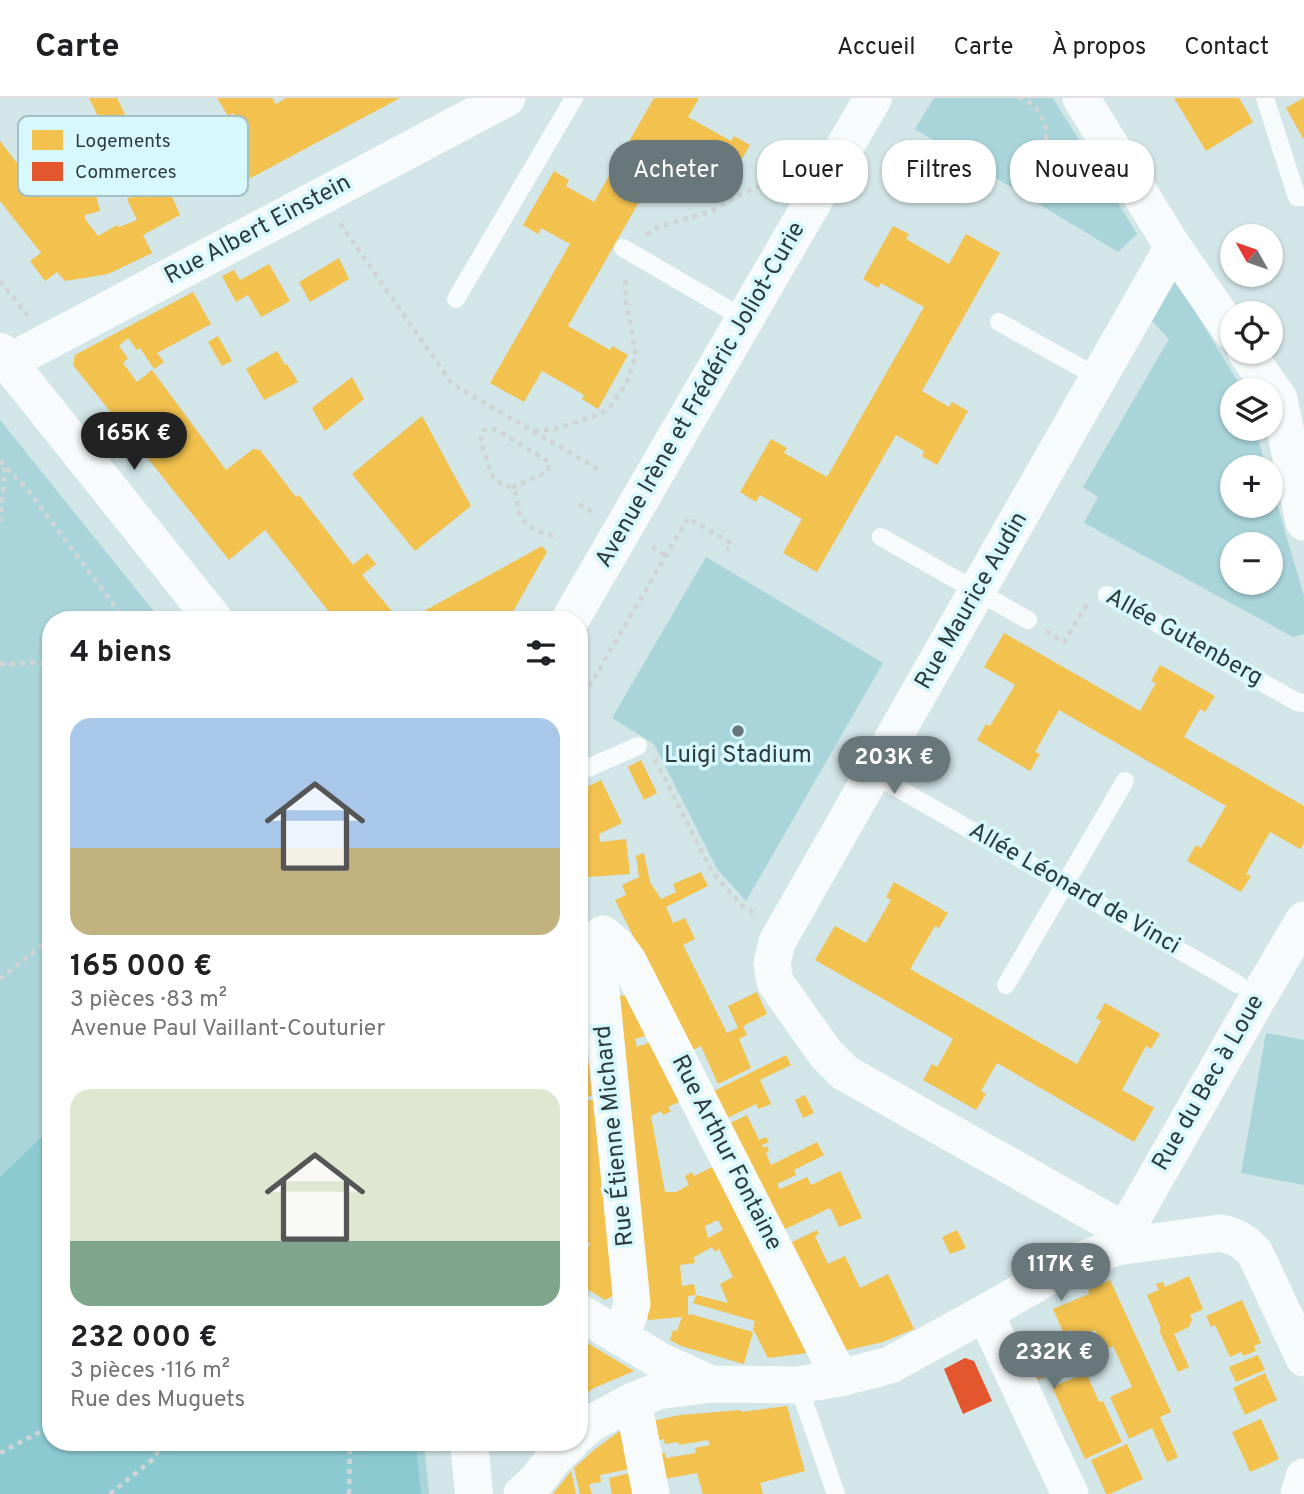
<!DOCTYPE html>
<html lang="fr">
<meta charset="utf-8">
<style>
:root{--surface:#fff;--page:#f2f2f2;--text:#202124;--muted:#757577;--line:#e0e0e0;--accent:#687779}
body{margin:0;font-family:Overpass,sans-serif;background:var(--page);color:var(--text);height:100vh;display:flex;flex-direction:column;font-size:26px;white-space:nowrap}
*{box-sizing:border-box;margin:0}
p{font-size:23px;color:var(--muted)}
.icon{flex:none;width:38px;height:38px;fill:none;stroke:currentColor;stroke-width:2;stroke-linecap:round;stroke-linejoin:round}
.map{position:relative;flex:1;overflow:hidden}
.drawer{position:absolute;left:42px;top:513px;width:546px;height:840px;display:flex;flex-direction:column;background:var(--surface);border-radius:28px;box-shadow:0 2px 5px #0004}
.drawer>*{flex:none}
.hud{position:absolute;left:609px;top:42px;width:590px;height:63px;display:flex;gap:14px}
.needle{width:46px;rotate:310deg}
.fabs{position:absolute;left:1220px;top:126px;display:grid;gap:14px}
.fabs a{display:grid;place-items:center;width:63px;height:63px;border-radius:50%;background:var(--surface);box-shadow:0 2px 5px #0004;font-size:35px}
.price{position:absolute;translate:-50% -60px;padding:0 16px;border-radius:24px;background:var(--accent);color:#fff;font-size:23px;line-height:46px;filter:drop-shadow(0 2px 4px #0008)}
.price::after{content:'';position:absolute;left:50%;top:42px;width:21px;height:16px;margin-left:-10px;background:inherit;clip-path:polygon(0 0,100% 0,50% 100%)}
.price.active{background:#222;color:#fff}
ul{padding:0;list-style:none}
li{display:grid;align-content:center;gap:14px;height:371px;padding:0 28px}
li span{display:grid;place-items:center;height:217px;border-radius:21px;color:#555}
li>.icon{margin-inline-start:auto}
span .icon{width:126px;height:126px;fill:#fffc;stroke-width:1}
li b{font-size:30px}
h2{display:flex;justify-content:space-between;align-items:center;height:84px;padding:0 28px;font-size:30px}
.pill{padding:0 24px;border-radius:28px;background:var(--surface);box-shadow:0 2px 5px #0004;font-size:24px;line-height:63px}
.pill.active{background:var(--accent);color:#fff}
header{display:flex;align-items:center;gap:42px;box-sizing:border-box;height:98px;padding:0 35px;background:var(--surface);border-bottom:2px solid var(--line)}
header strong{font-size:33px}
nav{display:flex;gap:38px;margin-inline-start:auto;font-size:24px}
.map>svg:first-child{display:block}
.green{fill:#a8d4da;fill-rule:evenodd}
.forest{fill:#8ccad2}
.homes{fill:#f2c14e;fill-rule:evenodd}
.shops{fill:#e4572e}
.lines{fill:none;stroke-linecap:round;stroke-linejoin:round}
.path{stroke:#cfd4d5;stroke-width:4.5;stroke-dasharray:5 5;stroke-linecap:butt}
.service{stroke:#f8fbfb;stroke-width:18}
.minor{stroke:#f8fbfb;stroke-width:37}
.secondary{stroke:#f8fbfb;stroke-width:38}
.primary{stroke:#f8fbfb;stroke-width:38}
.poi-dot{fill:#687779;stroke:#d7f9fd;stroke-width:2.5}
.labels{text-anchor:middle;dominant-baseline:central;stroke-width:7;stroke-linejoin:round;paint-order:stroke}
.street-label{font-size:24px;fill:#2f3c3e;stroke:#d7f9fd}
.poi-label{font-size:24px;fill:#2f3c3e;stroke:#d7f9fd}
.key{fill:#d7f9fd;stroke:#a5c0c4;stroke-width:2}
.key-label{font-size:19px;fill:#2f3c3e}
</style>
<header>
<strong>Carte</strong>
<nav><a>Accueil</a><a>Carte</a><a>À propos</a><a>Contact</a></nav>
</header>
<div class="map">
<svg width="1304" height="1396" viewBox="0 0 1304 1396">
<rect width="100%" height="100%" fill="#d2e5e7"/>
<!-- green -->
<path class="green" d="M934 0H1053L1137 136 1118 154 915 31Z
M1175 181 1243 292H1232V331H1255L1266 369H1232V408H1270L1271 385 1304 498V536L1293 539 1084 425 1098 399 1083 389 1169 241 1150 221ZM1232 446H1270V485H1232Z
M0 322 160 521 51 522V1344H424L429 1396H0Z
M706 459 883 565 746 803 717 771 654 646 612 620Z
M1266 935 1304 942V1087L1241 1075Z"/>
<!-- forest -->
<path class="forest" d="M51 1030V1344H416L421 1396H0V1079Z"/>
<!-- homes -->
<path class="homes" d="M89 0H117L151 70 94 89 100 113 85 117V121L98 138 117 127 119 129 137 122 127 101 137 96 134 90 151 81 153 85 164 80 180 117 143 137 152 155 108 176 65 183 57 174 45 183 30 163 41 155 0 103V43L29 81 115 53Z
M217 0H272L276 6 286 0H400L245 83 223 44 230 40 227 34 228 28 237 22 233 15 228 18Z
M654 0H699L688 19 731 43 734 38 750 47 719 100 703 91 706 86 663 62 568 228 610 252 612 248 628 257 598 311 582 301 584 297 542 273 524 304 490 285 570 146 541 130 538 136 523 127 554 73 569 82 566 88 594 104Z
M1174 0H1239L1253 24 1206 53Z
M1303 0H1304V42L1286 10Z
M893 128 909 136 906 141 949 166 966 136 1000 155 922 293 949 309 952 304 968 313 937 367 922 358 924 353 896 337 817 474 783 455 802 421 760 397 756 404 740 394 771 341 787 350 784 355 827 379 924 209 881 185 878 190 863 181Z
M339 160 349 181 310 204 299 184Z
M269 166 290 203 261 219 248 197 236 204 222 178 234 172 240 182Z
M193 194 211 226 157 255 164 264 154 271 140 250 137 252 128 240 119 248 128 260 123 265 137 284 152 272 226 372 253 351 260 352 296 399 299 397 353 467 367 455 376 466 362 477 399 522H331L333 519 265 432 229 462 73 267 75 257Z
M1270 226 1282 231 1270 247Z
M218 238 232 263 222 268 208 244Z
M277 253 285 267 287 266 298 284 264 302 246 271Z
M352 279 364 301 325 333 312 310Z
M422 318 471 408 415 453 352 376Z
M542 448 547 454 508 522H428L424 513Z
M1004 535 1140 613 1156 585 1151 583 1160 567 1215 598 1205 614 1200 611 1184 639 1304 708V745L1300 751 1270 734 1246 776 1251 778 1241 794 1187 763 1196 747 1201 750 1226 708 1059 612 1035 654 1040 656 1030 673 977 642 986 626 990 628 1015 587 984 569Z
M641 662 657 695 644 702 628 669Z
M601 682 622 725 599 736 600 744 626 741 630 776 588 779 583 744 579 746V723L581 722 579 719V693Z
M644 755 650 784 661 801 676 794 673 786 701 774 708 788 666 809 673 825 685 820 695 841 683 847 727 935 738 930 728 908 757 894 767 916 743 928 747 937 739 941 751 970 718 986 701 948 691 953 615 802 626 797 622 787 639 779 636 758Z
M894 784 948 815 939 830 935 828 910 871 1077 966 1101 923 1096 920 1105 905 1160 936 1151 951 1146 948 1122 992 1154 1010 1134 1044 997 965 981 993 986 996 976 1012 923 982 932 966 937 969 953 941 815 862 835 828 866 845 891 802 886 799Z
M579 893H581L592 998 579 1000Z
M628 896 648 937 635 941 637 949 651 944 681 1003 668 1009 671 1013 663 1017 661 1013 651 1018 665 1094H676L689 1087 685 1078 692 1074 694 1078 714 1068 807 1255 768 1260 753 1231 755 1223 693 1205 696 1197 688 1198V1218L690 1216 753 1234 744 1266 681 1248 670 1242 673 1232 677 1233 682 1219 648 1222 614 900ZM718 1122 723 1132 708 1140 705 1128ZM712 1149 715 1154 719 1151 733 1179 720 1186 728 1205 696 1197 694 1186 682 1188 680 1167 695 1165 694 1159Z
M786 957 791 967 760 982 771 1006 758 1011 756 1006 725 1021 712 994Z
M805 997 814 1015 803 1020 795 1002Z
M593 1002 614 1197 605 1202 579 1186V1163L591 1145 579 1146V1003Z
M747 1017 759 1042 766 1039 769 1044 762 1047 763 1050 767 1048 769 1053 766 1055 771 1067 817 1044 824 1057 794 1072 796 1077 777 1086 780 1091 807 1079 811 1087 840 1073 862 1120 839 1129 830 1110 781 1133 728 1026Z
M817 1132 819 1136 815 1138 828 1166 845 1158 860 1190 888 1176 914 1231 883 1244 843 1253 788 1146Z
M957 1132 966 1150 950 1156 942 1139Z
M1189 1178 1203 1211 1190 1217 1192 1222 1189 1229 1174 1236 1189 1269 1178 1274 1159 1232 1161 1230 1147 1197 1159 1192 1156 1186 1163 1184 1165 1189Z
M1110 1182 1171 1314 1160 1319 1178 1359 1167 1364 1152 1330 1129 1341 1110 1299 1132 1289 1113 1248 1104 1252 1095 1232 1075 1241 1071 1232 1064 1236 1053 1211 1089 1196 1088 1192Z
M1242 1202 1261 1245 1254 1248 1256 1253 1243 1258 1241 1254 1230 1259 1215 1227 1211 1229 1206 1218Z
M579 1240 634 1273 594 1290 579 1300Z
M1056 1254 1063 1271 1038 1282 1030 1265Z
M1258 1257 1265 1272 1236 1284 1229 1269Z
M1086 1275 1099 1304 1103 1303 1122 1344 1085 1361 1052 1289Z
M1265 1275 1277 1302 1245 1317 1233 1290Z
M787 1308 805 1373 760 1385 763 1396H703L697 1375 664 1381 659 1356 665 1355 666 1360 696 1355 695 1350 710 1347 708 1342 679 1347 678 1344 665 1346 664 1341 656 1343 653 1323 680 1317 741 1312V1314Z
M1261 1321 1279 1361 1250 1374 1232 1334Z
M625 1329 634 1370 600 1377 601 1384 589 1386 592 1396H580L574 1370 594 1352Z
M1127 1346 1143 1381 1110 1396H1106L1091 1362Z
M571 1373 576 1396H553Z
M635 1374 639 1396H612L609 1380Z"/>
<!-- shops -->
<path class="shops" d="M965 1260 974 1263 992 1303 963 1316 944 1271Z"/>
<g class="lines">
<!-- path -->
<path class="path" d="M1018 0C1034 3 1044 17 1046 33 1047 39 1045 44 1045 50 1047 60 1050 69 1056 78L1082 62
M340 125 452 286 598 371
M646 136 658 129 712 113 736 99 762 87
M0 183 28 218
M534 333 555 331 598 317 610 309 627 284 635 261V250L626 205 625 178
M0 363 29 393 125 522
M512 390 545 375 548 373 549 364 495 331 484 332 480 342 493 380C499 387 509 387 515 393 517 400 517 409 520 416 524 431 547 436 559 440
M579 406 593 415
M0 424 5 368
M652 449 666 458
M1046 533 1064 544 1087 506
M0 566 38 565 51 567
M579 606 688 420 731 445 727 453
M655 661 712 774 742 808 756 816
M0 881 51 840
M0 1355 51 1328
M110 1396 152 1362 165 1344
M349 1396 350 1344"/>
<!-- service -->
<path class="service" d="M1265 0 1297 99H1304
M623 150 745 221
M456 201 574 0
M999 224 1099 280
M881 439 1028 522
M1107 497 1297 604 1304 605
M579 674 638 648
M873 676 1238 886
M1006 887 1125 683
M798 1287 836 1396"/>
<!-- minor -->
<path class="minor" d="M1081 0 1173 149 1232 234
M1246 254 1279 301 1304 424
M9 264 507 0
M603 836 617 848 628 863 840 1280
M603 836 598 863 632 1206 622 1239
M1125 1133 845 975 826 956 775 884 772 866 777 844 1173 149
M1116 1149 1259 898 1304 822
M579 1214 662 1264 711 1286
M985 1215 1070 1396
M633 1303 651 1396
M579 1336 590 1326 633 1303 658 1293 711 1286 798 1287 840 1280 890 1267 985 1215 1067 1168 1116 1149 1220 1135C1236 1138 1244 1143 1255 1155L1304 1260
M522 1396 537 1382 554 1360 571 1344
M1299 1396 1304 1379"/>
<!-- secondary -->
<path class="secondary" d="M0 254 214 522"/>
<!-- primary -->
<path class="primary" d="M570 522 873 0
M469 1344 474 1396"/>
</g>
<!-- markers -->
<circle class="poi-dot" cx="738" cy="633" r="7"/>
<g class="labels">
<!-- street labels -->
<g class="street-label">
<text transform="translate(258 132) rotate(-28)">Rue Albert Einstein</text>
<text transform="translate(701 297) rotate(-60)">Avenue Irène et Frédéric Joliot-Curie</text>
<text transform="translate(972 503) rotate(-60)">Rue Maurice Audin</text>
<text transform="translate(1184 540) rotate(29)">Allée Gutenberg</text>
<text transform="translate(1074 791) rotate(30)">Allée Léonard de Vinci</text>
<text transform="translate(1209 985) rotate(-60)">Rue du Bec à Loue</text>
<text transform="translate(615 1038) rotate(-96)">Rue Étienne Michard</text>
<text transform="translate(726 1055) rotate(63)">Rue Arthur Fontaine</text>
</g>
<!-- poi labels -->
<g class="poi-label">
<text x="738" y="658">Luigi Stadium</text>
</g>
</g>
<!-- legend -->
<rect x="18" y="18" width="230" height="80" rx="10" class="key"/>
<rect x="32" y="32" width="31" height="20" fill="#f2c14e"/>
<rect x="32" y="64" width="31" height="19" fill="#e4572e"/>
<g class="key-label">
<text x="75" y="49">Logements</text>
<text x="75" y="80">Commerces</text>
</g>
</svg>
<div class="fabs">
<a><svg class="needle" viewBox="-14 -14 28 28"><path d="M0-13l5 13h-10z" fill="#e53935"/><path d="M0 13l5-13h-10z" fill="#757577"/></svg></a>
<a><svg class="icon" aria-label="locate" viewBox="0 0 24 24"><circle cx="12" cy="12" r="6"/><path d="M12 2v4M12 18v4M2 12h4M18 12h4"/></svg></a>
<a><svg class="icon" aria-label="layers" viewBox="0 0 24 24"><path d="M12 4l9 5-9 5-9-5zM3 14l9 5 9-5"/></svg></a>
<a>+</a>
<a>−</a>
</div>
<b class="price active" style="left:134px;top:374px">165K €</b>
<b class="price" style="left:894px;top:698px">203K €</b>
<b class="price" style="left:1061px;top:1205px">117K €</b>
<b class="price" style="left:1054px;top:1293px">232K €</b>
<div class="hud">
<a class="pill active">Acheter</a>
<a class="pill">Louer</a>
<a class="pill">Filtres</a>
<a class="pill">Nouveau</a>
</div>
<section class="drawer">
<h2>4 biens<svg class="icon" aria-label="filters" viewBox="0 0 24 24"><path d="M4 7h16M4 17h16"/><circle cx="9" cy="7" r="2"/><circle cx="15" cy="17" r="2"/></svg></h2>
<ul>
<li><span style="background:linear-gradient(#a9c7e8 60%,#c2b280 0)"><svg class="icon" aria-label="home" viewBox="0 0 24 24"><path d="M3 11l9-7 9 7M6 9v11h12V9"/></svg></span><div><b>165 000 €</b><p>3 pièces · 83 m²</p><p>Avenue Paul Vaillant-Couturier</p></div></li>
<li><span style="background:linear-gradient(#dfe7d0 70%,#7fa58c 0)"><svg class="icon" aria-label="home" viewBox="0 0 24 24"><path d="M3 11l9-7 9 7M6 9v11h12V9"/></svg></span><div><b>232 000 €</b><p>3 pièces · 116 m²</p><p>Rue des Muguets</p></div></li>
</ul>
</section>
</div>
